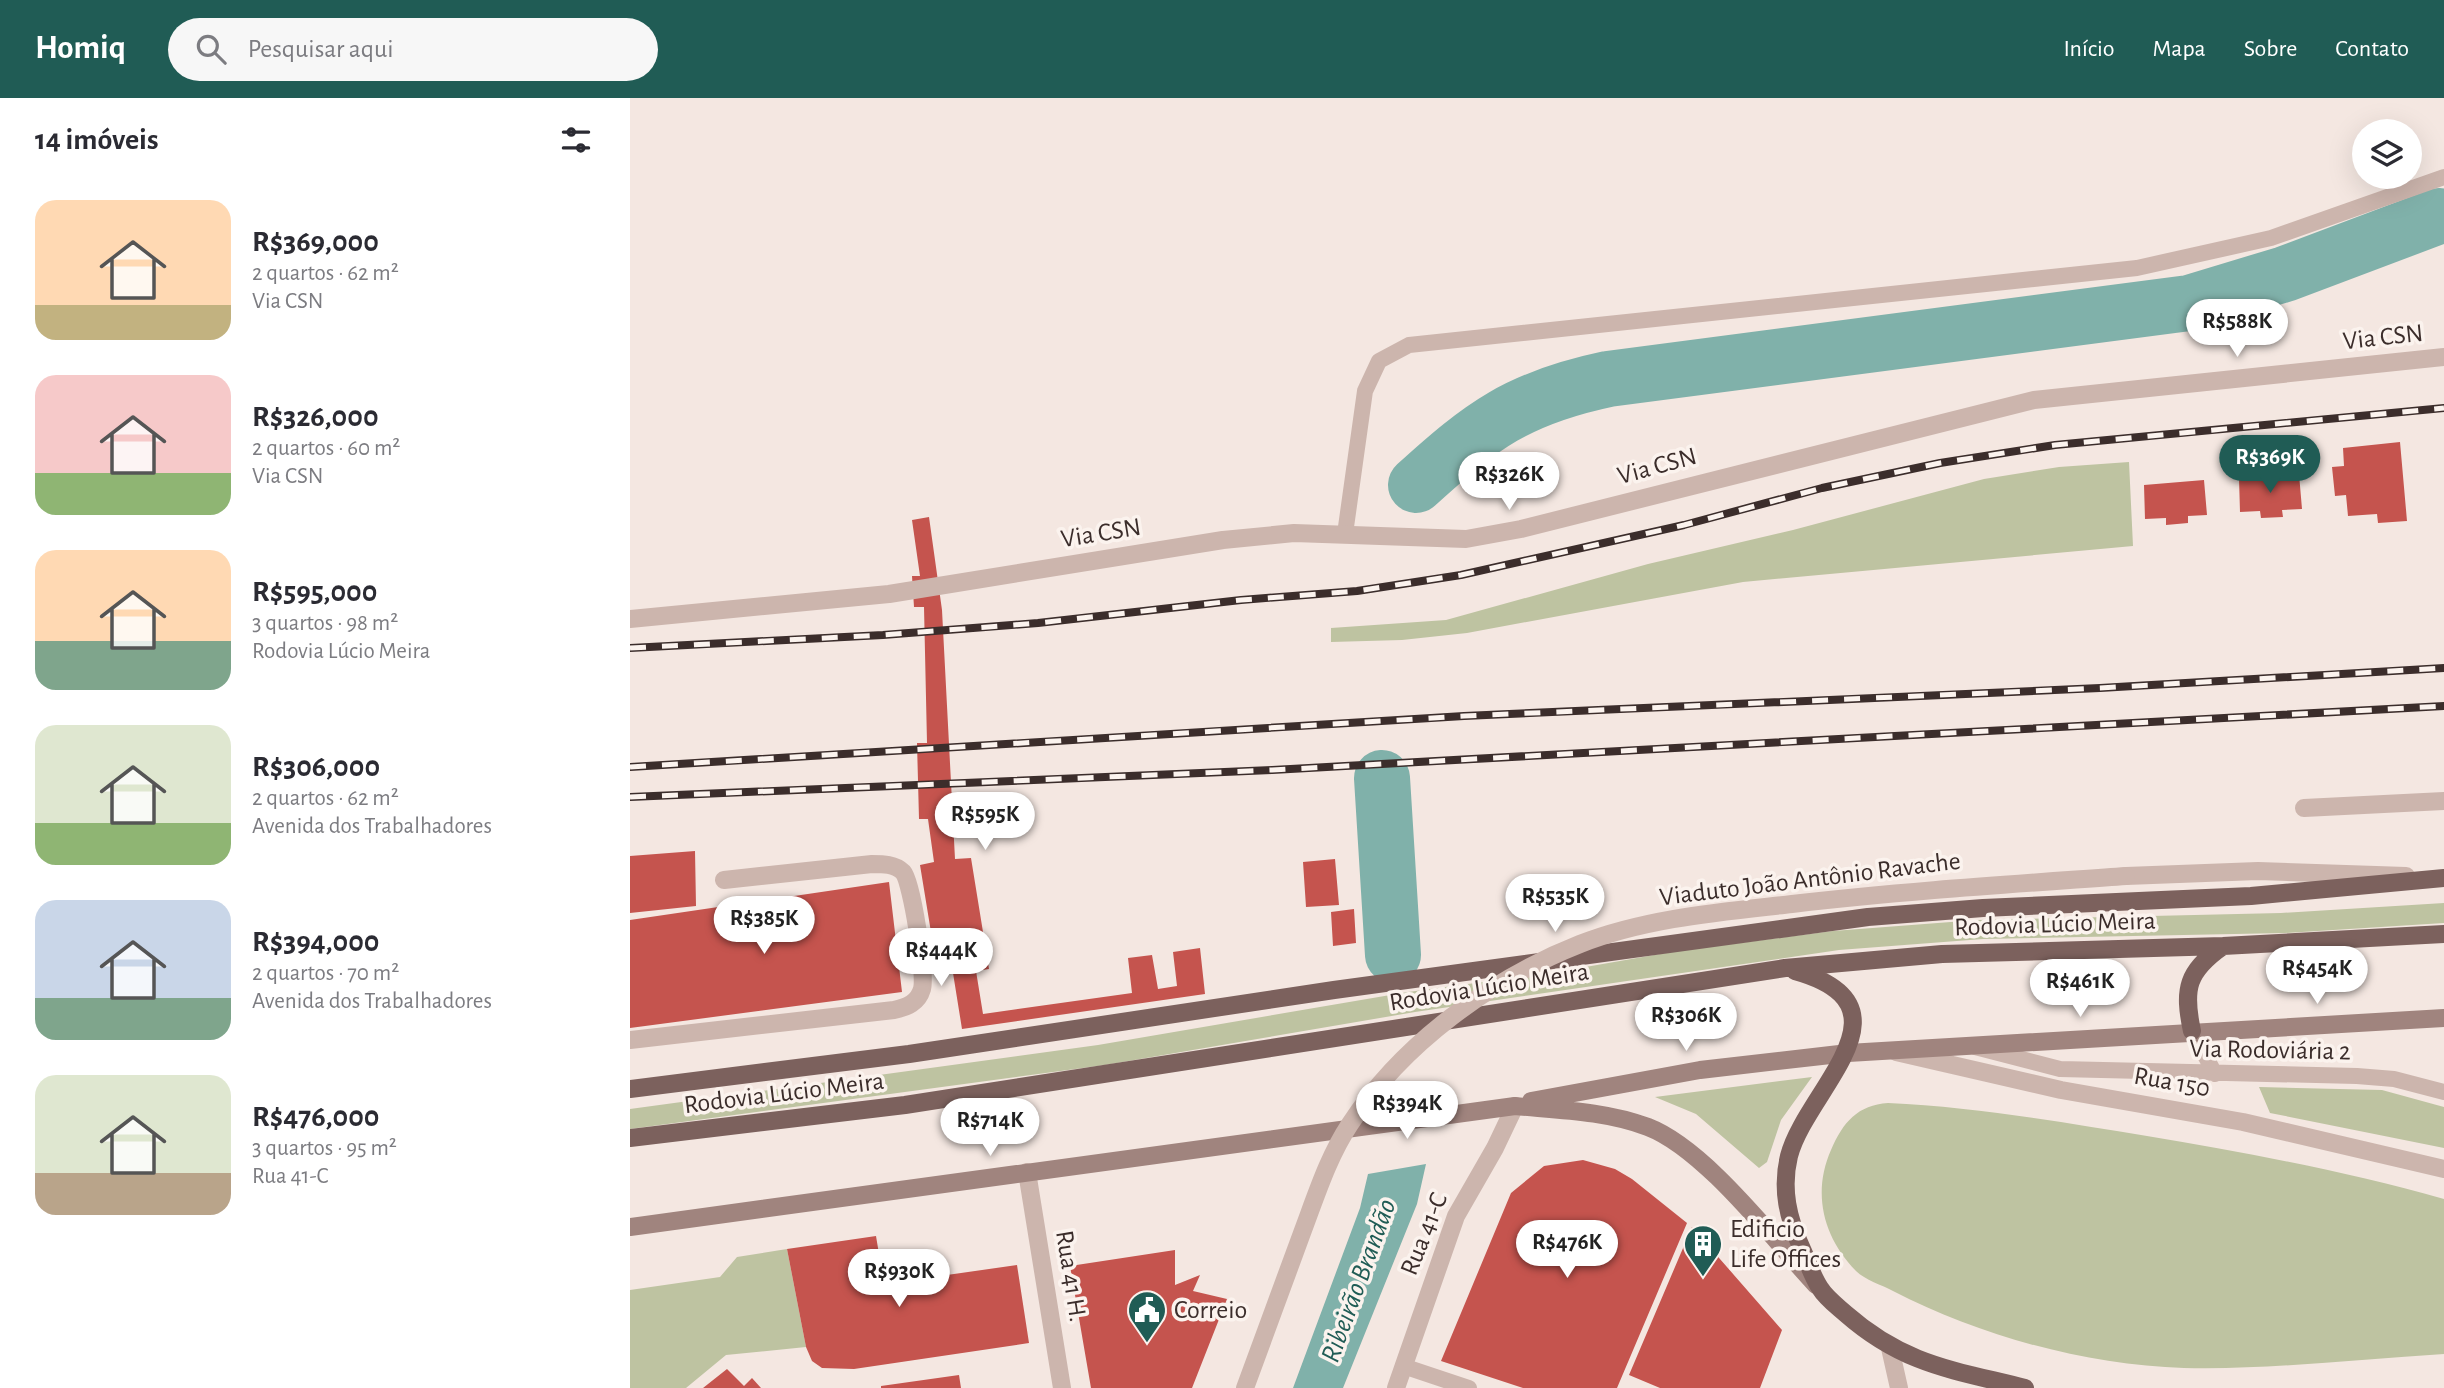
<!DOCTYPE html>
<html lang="pt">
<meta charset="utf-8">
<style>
:root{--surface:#fff;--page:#f7f7f7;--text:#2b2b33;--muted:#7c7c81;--accent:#205c55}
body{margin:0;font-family:"Alegreya Sans",sans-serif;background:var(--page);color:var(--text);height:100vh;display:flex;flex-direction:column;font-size:26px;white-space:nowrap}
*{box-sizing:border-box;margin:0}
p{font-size:23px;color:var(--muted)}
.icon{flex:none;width:38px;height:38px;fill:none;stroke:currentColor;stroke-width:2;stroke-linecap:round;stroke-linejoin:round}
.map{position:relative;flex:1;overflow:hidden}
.drawer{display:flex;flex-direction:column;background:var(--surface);width:630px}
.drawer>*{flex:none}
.buttons{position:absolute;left:1722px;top:21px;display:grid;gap:14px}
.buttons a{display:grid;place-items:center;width:70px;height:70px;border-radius:50%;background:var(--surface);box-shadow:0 7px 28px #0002;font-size:35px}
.price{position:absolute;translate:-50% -60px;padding:0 16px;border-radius:24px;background:#fff;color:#222;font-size:23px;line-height:46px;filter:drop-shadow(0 2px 4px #0008)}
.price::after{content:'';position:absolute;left:50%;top:42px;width:21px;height:16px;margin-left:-10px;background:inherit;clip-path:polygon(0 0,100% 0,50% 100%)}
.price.selected{background:var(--accent);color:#fff}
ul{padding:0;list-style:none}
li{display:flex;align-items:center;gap:21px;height:175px;padding:0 35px}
li span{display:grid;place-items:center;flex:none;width:196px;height:140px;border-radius:21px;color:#555}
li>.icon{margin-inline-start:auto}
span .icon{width:84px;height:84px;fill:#fffc;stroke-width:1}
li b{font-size:30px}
h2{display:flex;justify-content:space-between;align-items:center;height:84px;padding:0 35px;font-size:30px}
header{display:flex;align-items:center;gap:42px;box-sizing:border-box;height:98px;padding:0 35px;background:var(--accent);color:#fff}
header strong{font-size:33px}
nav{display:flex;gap:38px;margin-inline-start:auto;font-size:24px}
.search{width:490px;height:63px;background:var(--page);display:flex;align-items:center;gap:18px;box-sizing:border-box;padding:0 24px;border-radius:38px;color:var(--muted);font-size:26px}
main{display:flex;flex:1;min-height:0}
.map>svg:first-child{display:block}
.green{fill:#bec3a1}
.water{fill:#80b1aa}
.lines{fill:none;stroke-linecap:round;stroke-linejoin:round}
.river{stroke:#80b1aa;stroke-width:56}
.building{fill:#c5544e}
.service{stroke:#ccb5ad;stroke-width:16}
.minor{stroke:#ccb5ad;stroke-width:18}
.tertiary{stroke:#ccb5ad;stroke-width:18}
.secondary{stroke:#a0847e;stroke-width:18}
.primary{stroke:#7c615d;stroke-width:18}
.rail-casing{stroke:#3b2d2b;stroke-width:8}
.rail{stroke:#fbf3ee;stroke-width:5;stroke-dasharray:16;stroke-linecap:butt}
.tertiary-bridge{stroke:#ccb5ad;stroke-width:18}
.labels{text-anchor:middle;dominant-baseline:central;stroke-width:7;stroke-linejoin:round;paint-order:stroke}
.street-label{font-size:26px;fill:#3b2d2b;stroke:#fbf3ee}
.poi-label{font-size:26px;fill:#3b2d2b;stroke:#fbf3ee;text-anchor:start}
.water-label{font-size:28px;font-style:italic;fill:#205c55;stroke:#fbf3ee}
</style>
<header>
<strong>Homiq</strong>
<div class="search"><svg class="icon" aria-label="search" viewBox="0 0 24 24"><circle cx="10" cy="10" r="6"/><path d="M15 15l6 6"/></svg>Pesquisar aqui</div>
<nav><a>Início</a><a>Mapa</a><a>Sobre</a><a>Contato</a></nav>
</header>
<main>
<section class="drawer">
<h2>14 imóveis<svg class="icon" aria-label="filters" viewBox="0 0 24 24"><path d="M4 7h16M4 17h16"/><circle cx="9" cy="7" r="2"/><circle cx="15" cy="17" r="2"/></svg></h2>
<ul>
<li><span style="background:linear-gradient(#ffd9b3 75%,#c2b280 0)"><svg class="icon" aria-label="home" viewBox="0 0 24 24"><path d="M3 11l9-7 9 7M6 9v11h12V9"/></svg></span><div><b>R$369,000</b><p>2 quartos · 62 m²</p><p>Via CSN</p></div></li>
<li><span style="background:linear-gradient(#f6c9c9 70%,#8fb573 0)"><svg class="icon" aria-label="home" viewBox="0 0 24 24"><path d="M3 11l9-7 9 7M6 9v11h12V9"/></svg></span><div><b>R$326,000</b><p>2 quartos · 60 m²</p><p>Via CSN</p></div></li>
<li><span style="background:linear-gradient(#ffd9b3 65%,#7fa58c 0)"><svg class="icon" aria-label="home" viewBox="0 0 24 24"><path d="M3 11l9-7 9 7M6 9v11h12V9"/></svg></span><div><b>R$595,000</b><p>3 quartos · 98 m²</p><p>Rodovia Lúcio Meira</p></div></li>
<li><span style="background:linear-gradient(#dfe7d0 70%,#8fb573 0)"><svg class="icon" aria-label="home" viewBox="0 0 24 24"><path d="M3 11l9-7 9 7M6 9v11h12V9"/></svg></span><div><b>R$306,000</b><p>2 quartos · 62 m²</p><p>Avenida dos Trabalhadores</p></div></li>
<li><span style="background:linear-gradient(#c9d6e8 70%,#7fa58c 0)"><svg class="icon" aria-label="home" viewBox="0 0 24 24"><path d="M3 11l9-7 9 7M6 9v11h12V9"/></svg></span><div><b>R$394,000</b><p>2 quartos · 70 m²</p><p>Avenida dos Trabalhadores</p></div></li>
<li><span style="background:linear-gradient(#dfe7d0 70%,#b9a48a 0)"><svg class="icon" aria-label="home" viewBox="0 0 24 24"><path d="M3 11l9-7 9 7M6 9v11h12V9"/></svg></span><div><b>R$476,000</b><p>3 quartos · 95 m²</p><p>Rua 41-C</p></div></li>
</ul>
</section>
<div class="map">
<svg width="1814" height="1290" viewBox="0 0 1814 1290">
<rect width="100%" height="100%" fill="#f4e7e1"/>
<!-- green -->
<path class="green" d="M1499 364 1503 448 1113 484 837 535 772 542 701 544V530L816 522 1018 466 1163 432 1354 381 1429 369Z
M1814 805V825L1655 835 1353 841 1209 852 785 914 475 967 0 1031V1011L468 947 778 894 927 874 1047 853 1203 833 1347 822 1651 815Z
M1182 979 1151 1022 1137 1064 1129 1070 1066 1016 1025 999Z
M1629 989 1752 992 1814 1009V1050L1640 1015Z
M1258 1005C1345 1009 1432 1024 1517 1038 1617 1055 1716 1073 1814 1101V1256C1728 1261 1640 1272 1554 1270 1456 1267 1350 1238 1263 1193 1252 1187 1235 1182 1226 1173 1193 1139 1182 1095 1201 1052 1213 1024 1228 1007 1258 1005Z
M157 1151 176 1249 96 1257 56 1290H0V1192L90 1179 107 1159Z"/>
<!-- water -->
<path class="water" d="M796 1066 787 1106 713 1290H663L730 1110 738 1076Z"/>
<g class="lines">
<!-- river -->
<path class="river" d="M786 387C852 327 888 300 978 281L1559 205 1655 176 1809 118
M752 680 763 857"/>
</g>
<!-- building -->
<path class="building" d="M1770 344 1777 423 1748 425 1747 416 1718 418 1716 397 1705 398 1702 369 1714 368 1713 350Z
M1669 376 1672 411 1652 412 1653 419 1631 420 1630 413 1610 414 1609 380Z
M1574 382 1577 417 1558 418V425L1536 427V420L1515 421 1514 387Z
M299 419 312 512 325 761 341 760 359 871 346 873 353 916 502 895 498 860 522 857 528 891 547 888 543 854 570 850 575 896 332 931 323 875 308 877 290 767 304 764 298 721H289L287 645H297L294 509H284L282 478H290L282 422Z
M65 753 66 808 0 815V758Z
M705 761 709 807 676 809 673 764Z
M259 784 272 894 0 930V822Z
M724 811 726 845 703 848 701 814Z
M953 1062 985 1071 1002 1081 1057 1125 987 1290H893L811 1263 881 1095 914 1068Z
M1062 1129 1152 1232 1130 1290H1030L999 1277Z
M246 1138 254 1186 387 1167 399 1245 224 1271 192 1270 182 1263 176 1249 157 1151Z
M545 1152V1187L570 1177 563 1193 597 1201 562 1290H461L440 1168Z
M97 1271 114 1288 122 1280 131 1290H73Z
M329 1277 331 1290H251V1288Z"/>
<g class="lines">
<!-- service -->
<path class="service" d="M715 436 735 293 749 263 779 247 1507 170 1641 140 1814 79
M1562 933 1585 976
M1345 949 1430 971 1727 978 1764 981 1814 994
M773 1268 839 1290"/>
<!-- minor -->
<path class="minor" d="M1674 710 1814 703
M0 942 264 912C277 909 288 905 292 891 296 877 282 784 273 774 265 766 253 766 242 766L94 782
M1266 954 1431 992 1613 1024 1814 1071
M397 1074 432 1290
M1260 1250 1269 1290
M766 1290 826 1118 865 1050 885 1008"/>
<!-- tertiary -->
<path class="tertiary" d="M0 521 259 496 593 442 664 435 836 441 891 431 1404 302 1814 259
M1496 778 1628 773 1776 778"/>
<!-- secondary -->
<path class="secondary" d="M901 1003 1070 972 1218 955 1814 920
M0 1129 885 1008C929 1012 976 1013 1018 1029 1075 1051 1142 1140 1186 1187"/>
<!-- primary -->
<path class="primary" d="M1165 873C1290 908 1176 992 1159 1058 1151 1091 1158 1121 1172 1151 1178 1164 1182 1178 1190 1190 1196 1200 1207 1208 1216 1216 1274 1267 1324 1272 1395 1290
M1562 933C1553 891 1557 873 1593 848
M0 991 279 956 704 892 1238 819 1353 810 1621 798 1814 780
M0 1040 275 1007 1155 870 1312 856 1593 848 1814 836"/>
<defs>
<path id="rail" d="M0 550 253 537 408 525 611 502 727 493 831 477 1054 427 1192 390 1310 365 1425 347 1814 310
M0 669 834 618 1470 590 1814 570
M0 699 642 672 1814 608"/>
</defs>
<!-- rail casing -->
<use href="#rail" class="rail-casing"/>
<!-- rail -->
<use href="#rail" class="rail"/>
<!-- tertiary-bridge -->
<path class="tertiary-bridge" d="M615 1290C634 1238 653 1187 672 1135 686 1098 698 1059 720 1026 772 946 861 881 950 846 1016 820 1091 814 1162 806 1273 793 1385 786 1496 778"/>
</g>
<!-- icons -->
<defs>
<symbol id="building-pin" viewBox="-11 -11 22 30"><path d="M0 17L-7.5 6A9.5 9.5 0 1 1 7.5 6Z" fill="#205c55" stroke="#fbf3ee"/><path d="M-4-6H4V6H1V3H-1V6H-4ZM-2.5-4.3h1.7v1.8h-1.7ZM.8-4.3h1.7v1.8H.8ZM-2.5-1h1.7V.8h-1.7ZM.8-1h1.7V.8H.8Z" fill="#fff"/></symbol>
<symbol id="civic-pin" viewBox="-11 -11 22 30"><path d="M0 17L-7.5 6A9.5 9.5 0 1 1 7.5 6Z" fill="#205c55" stroke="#fbf3ee"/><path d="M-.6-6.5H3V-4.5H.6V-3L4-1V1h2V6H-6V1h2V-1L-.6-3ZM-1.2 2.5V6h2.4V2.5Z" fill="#fff"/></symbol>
</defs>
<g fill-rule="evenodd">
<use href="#building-pin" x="1051" y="1124" width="44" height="60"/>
<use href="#civic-pin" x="495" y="1190" width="44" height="60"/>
</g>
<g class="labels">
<!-- street labels -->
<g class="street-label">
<text transform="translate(1753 239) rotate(-6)">Via CSN</text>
<text transform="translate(1027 368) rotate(-15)">Via CSN</text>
<text transform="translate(471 435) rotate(-9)">Via CSN</text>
<text transform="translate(1180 781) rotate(-7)">Viaduto João Antônio Ravache</text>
<text transform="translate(1425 826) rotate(-2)">Rodovia Lúcio Meira</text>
<text transform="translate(859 889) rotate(-9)">Rodovia Lúcio Meira</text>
<text transform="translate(1640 952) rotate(1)">Via Rodoviária 2</text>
<text transform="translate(1542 984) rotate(10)">Rua 150</text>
<text transform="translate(154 995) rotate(-7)">Rodovia Lúcio Meira</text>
<text transform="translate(794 1136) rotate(-68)">Rua 41-C</text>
<text transform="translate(441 1178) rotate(81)">Rua 41 H.</text>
</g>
<!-- poi labels -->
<g class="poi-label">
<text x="1100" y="1131">Edificio<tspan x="1100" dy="30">Life Offices</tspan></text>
<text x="544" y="1212">Correio</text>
</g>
<!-- water labels -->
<g class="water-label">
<text transform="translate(729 1183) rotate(-70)">Ribeirão Brandão</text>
</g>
</g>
</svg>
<div class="buttons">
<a><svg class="icon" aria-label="layers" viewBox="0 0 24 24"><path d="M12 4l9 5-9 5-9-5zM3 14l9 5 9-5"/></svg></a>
</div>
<b class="price" style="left:1607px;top:261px">R$588K</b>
<b class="price selected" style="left:1640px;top:397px">R$369K</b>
<b class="price" style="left:879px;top:414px">R$326K</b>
<b class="price" style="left:355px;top:754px">R$595K</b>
<b class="price" style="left:925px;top:836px">R$535K</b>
<b class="price" style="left:134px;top:858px">R$385K</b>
<b class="price" style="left:311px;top:890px">R$444K</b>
<b class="price" style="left:1687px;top:908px">R$454K</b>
<b class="price" style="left:1450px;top:921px">R$461K</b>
<b class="price" style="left:1056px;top:955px">R$306K</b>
<b class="price" style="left:777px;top:1043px">R$394K</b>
<b class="price" style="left:360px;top:1060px">R$714K</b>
<b class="price" style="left:937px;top:1182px">R$476K</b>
<b class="price" style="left:269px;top:1211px">R$930K</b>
</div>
</main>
